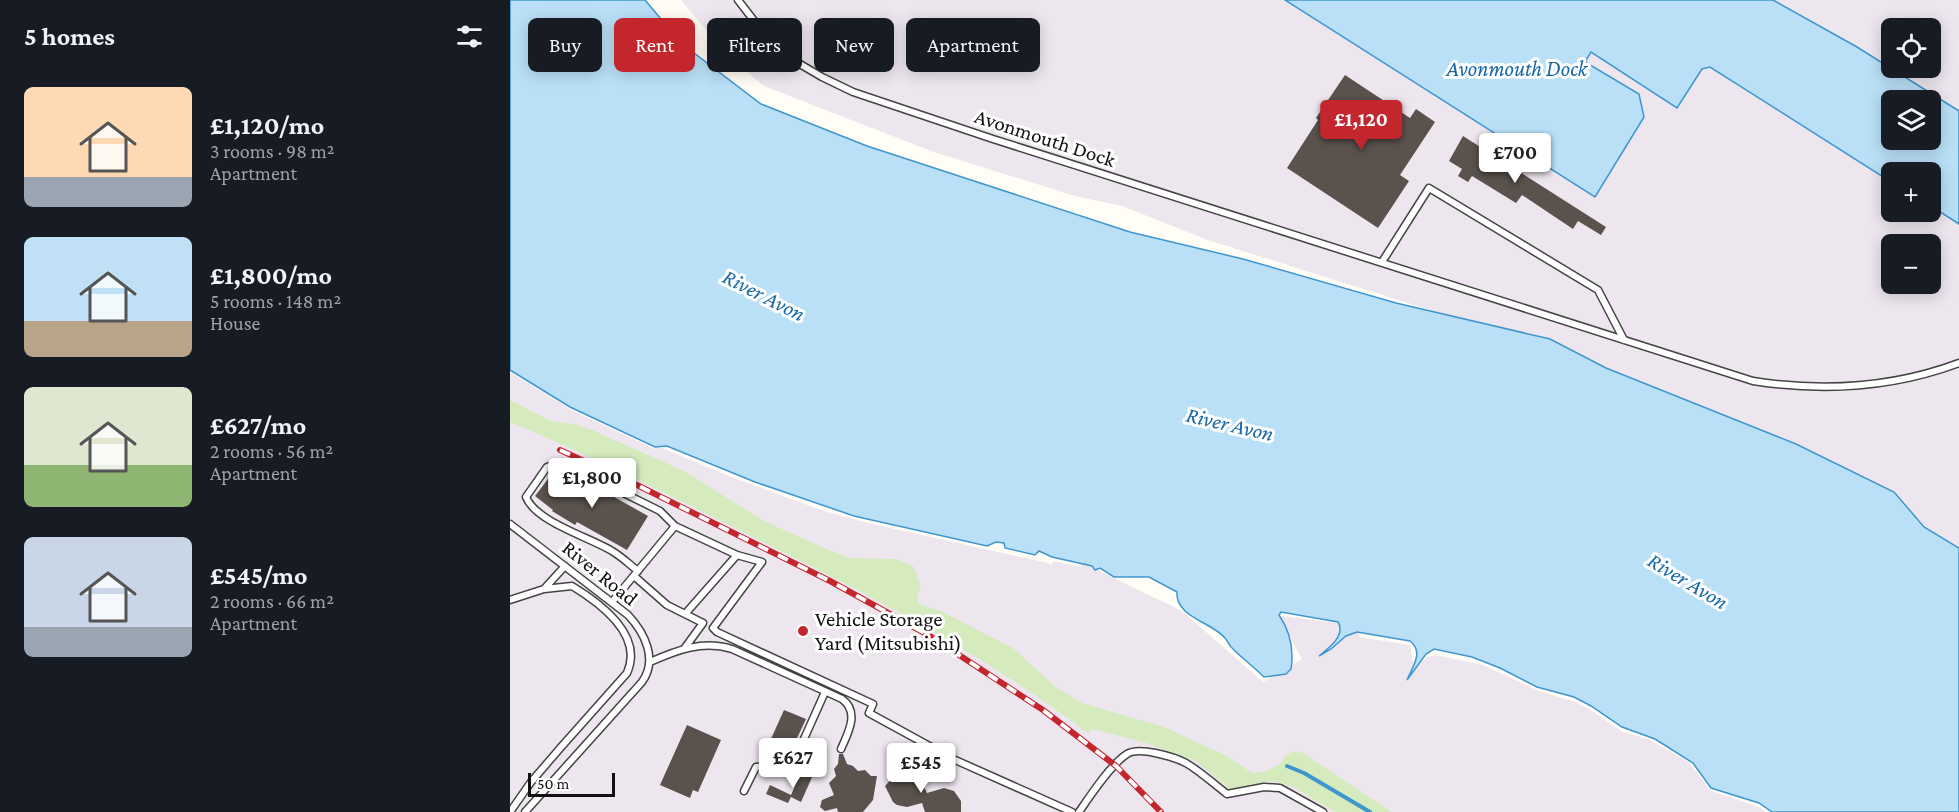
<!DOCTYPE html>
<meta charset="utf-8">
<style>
:root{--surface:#171b24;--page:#242831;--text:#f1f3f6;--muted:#9ea1a6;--accent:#c4262e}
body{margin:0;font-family:"Crimson Pro",serif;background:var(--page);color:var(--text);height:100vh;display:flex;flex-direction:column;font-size:22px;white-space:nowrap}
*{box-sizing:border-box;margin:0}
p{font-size:20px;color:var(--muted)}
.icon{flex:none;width:33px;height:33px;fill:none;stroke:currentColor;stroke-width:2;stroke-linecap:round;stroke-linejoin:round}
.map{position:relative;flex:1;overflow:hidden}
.panel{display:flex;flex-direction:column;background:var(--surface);width:510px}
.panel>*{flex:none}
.guide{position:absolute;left:18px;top:18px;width:570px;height:54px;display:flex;gap:12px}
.buttons{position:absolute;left:1371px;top:18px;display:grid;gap:12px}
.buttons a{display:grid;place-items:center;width:60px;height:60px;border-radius:9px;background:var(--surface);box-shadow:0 3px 15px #0003;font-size:30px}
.scale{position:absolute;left:18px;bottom:15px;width:87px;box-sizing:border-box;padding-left:6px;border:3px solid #111;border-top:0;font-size:16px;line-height:21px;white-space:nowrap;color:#111;-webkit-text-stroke:4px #fff;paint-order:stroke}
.price{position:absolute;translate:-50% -51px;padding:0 14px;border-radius:6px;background:#fff;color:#222;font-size:20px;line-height:39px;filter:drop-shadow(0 2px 3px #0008)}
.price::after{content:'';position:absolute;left:50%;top:36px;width:18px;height:14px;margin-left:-9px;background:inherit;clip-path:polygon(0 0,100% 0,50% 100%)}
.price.active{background:var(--accent);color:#fff}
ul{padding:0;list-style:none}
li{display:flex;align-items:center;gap:18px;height:150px;padding:0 24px}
li span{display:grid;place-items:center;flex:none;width:168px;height:120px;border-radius:9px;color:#555}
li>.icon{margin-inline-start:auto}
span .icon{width:72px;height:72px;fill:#fffc;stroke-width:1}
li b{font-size:26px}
h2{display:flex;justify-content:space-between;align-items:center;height:72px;padding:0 24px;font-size:26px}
.pill{padding:0 21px;border-radius:9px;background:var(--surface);box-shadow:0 3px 15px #0003;font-size:21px;line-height:54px}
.pill.active{background:var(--accent);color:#fff}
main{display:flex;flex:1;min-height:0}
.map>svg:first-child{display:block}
.industrial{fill:#eee6ef;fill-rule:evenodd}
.green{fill:#d5ebbd}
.water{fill:#b9e0f7;stroke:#3f96cf;stroke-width:1.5;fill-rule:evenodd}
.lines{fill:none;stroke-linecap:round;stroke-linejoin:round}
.stream{stroke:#3f96cf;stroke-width:4}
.building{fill:#5a524d}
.lane-casing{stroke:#444;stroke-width:9}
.lane{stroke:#fff;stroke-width:6}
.rail-casing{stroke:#c4262e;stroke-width:6}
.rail{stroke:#fff;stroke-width:4;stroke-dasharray:11;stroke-linecap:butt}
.poi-dot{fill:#c4262e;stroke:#fff;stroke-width:2}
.labels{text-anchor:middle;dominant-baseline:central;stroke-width:6;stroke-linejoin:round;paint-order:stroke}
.street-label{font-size:21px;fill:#111;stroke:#fff}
.poi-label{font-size:21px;fill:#111;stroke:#fff;text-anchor:start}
.water-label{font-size:22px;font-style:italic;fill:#1768a6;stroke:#fff}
</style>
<main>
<section class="panel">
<h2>5 homes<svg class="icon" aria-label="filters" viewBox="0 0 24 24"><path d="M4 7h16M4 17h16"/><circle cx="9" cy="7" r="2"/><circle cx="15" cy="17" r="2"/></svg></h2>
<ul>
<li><span style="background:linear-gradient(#ffd9b3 75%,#9aa5b1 0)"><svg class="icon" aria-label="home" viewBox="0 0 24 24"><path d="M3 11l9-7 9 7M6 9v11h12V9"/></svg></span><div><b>£1,120/mo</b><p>3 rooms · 98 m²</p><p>Apartment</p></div></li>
<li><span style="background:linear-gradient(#bfe0f5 70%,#b9a48a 0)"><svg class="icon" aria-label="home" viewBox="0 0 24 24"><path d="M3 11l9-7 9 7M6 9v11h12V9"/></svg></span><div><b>£1,800/mo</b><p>5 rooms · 148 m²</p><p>House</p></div></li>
<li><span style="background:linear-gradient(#dfe7d0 65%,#8fb573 0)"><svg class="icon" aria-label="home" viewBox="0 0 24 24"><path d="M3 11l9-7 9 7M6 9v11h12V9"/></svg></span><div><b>£627/mo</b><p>2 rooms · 56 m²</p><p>Apartment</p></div></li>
<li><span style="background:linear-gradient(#c9d6e8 75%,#9aa5b1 0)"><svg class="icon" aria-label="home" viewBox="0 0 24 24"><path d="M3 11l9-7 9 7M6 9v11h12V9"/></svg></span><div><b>£545/mo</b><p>2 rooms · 66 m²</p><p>Apartment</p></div></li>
</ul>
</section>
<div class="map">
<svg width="1449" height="812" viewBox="0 0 1449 812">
<rect width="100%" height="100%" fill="#fffdf5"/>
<!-- industrial -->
<path class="industrial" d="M171 0H1449V565L1053 352 698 240 612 206 565 196 421 151 254 86 221 59ZM1382 28H1420V68H1382ZM1382 100H1420V140H1382ZM1382 172H1420V212H1382ZM1382 244H1420V284H1382Z
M0 372 63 411 145 449 147 446 224 478 314 511 358 523 542 564 543 561 571 567 573 563 672 611 753 682 792 659 770 619 773 616 850 626 849 637 900 645 904 668 918 657 926 655 973 665 1029 691 1065 702 1079 709 1113 732 1138 739 1178 762 1201 791 1249 807 1256 812H0Z"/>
<!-- green -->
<path class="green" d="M0 400 41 421 64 424 82 430 174 471 254 521 312 547 340 558 386 559 403 566 406 572 411 587 407 597 409 604 431 611 503 648 546 687 572 703 654 727 717 756 742 773 754 772 770 764 775 756 783 751 793 753 882 812H825L785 788 769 782 758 781 722 791 686 761 636 743 582 729 579 734C533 700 485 667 435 639 378 605 318 575 259 545 174 502 88 459 0 422Z"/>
<!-- water -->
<path class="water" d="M0 0H135L171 43 251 104 357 146 620 232 733 259 886 303 1040 339 1096 368 1286 444 1384 492 1414 527 1449 548V812H1262L1249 803 1201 788 1183 763 1145 739 1112 727 1081 706 1064 697 1027 687 990 668 962 657 924 649 916 654 897 680C903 666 914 652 900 641L847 632 836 636 821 649 809 656C819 648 836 635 828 622L771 612 769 615C780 631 784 650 781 669L776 674 754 677C744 667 733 659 723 649 719 646 718 641 715 638 702 622 665 617 667 592L639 577H604L590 568 585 570 582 566 542 557 529 551 525 555 495 548 494 543 486 542 477 546 344 516 245 482 157 446 145 447 60 407 0 370Z
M775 0H1263L1347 47 1449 111V224L1421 206 1420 172H1382L1381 182 1200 67 1192 69 1167 108 1081 52 1075 62 1129 94 1134 117 1085 197ZM1382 100H1420V140H1382Z"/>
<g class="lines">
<!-- stream -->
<path class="stream" d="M777 766 794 773 860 812"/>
</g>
<!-- building -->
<path class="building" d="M484 43 493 49 482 66 473 60Z
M835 75 900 118 906 109 925 122 890 175 899 181 868 228 777 168 808 120 806 118Z
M953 136 1096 227 1091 235 1068 221 1063 229 1012 195 1006 203 962 176 958 182 948 176 952 169 939 161Z
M47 473 61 482 65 475 138 516 117 550 67 522 65 525 42 511 43 510 25 496 41 475 44 477Z
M274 710 296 719 281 751 260 741Z
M177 725 211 740 188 792 183 790 180 798 150 785Z
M329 754H333L337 764 343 766 348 771 355 770 361 776H367L363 800 353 812H328L327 808 315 811 310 807 312 800 324 795 319 783 326 776 324 769 328 764Z
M292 770 303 775 291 802 281 797 278 803 256 794 260 785 281 795Z
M398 770 408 775 417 793 434 788 444 791 451 801V812H415L412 803 397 807 387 805 383 802 375 786 387 773Z"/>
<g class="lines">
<defs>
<path id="lane" d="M228 0 255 35 283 60 312 77 343 92 483 139 1243 381C1313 392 1382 388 1449 363
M872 262 919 188 1088 290 1114 340
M0 524 118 615C135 633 148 660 132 682L15 812
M128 571C120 565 111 556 102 551 79 537 26 522 16 497L37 467 46 464 57 465 150 511 165 526 227 555 252 562 203 628 207 632 363 704 359 713 443 759 562 812
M124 576 157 605 175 614 227 555
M0 600 34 589 55 566
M102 602 165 526
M174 649 193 623 175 614
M140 662C167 650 193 640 222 649L332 699C350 712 338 733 331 749
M234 791 246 767 278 763 285 759 315 692
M0 812 21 782 52 746 117 673C134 635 90 603 62 586L34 589
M569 812C580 796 601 764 617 754 629 746 664 757 676 763 691 772 704 784 717 794L754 787 770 788 813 812"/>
</defs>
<!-- lane casing -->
<use href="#lane" class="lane-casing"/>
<!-- lane -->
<use href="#lane" class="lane"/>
<defs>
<path id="rail" d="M50 450 127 485 320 581 420 636 533 710 606 766 651 812"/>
</defs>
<!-- rail casing -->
<use href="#rail" class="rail-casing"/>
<!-- rail -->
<use href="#rail" class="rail"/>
</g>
<!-- markers -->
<circle class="poi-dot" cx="293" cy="631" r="6"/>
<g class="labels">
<!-- street labels -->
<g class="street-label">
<text transform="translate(535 138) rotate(18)">Avonmouth Dock</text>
<text transform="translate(90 573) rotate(39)">River Road</text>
</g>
<!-- poi labels -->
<g class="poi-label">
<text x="305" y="619">Vehicle Storage<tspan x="305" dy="24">Yard (Mitsubishi)</tspan></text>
</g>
<!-- water labels -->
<g class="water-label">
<text x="1007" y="68">Avonmouth Dock</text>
<text transform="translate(254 295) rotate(27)">River Avon</text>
<text transform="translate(720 424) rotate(13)">River Avon</text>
<text transform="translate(1178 581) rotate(31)">River Avon</text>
</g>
</g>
</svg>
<div class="buttons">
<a><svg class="icon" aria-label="locate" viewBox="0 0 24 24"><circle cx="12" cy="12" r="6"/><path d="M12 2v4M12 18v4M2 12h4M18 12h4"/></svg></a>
<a><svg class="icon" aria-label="layers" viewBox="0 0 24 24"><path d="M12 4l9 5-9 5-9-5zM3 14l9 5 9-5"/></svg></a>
<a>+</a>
<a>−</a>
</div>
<div class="scale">50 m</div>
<b class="price active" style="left:851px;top:151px">£1,120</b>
<b class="price" style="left:1005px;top:184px">£700</b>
<b class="price" style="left:82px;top:509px">£1,800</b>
<b class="price" style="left:283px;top:789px">£627</b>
<b class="price" style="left:411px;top:794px">£545</b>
<div class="guide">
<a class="pill">Buy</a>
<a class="pill active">Rent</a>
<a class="pill">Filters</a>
<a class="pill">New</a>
<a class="pill">Apartment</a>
</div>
</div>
</main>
